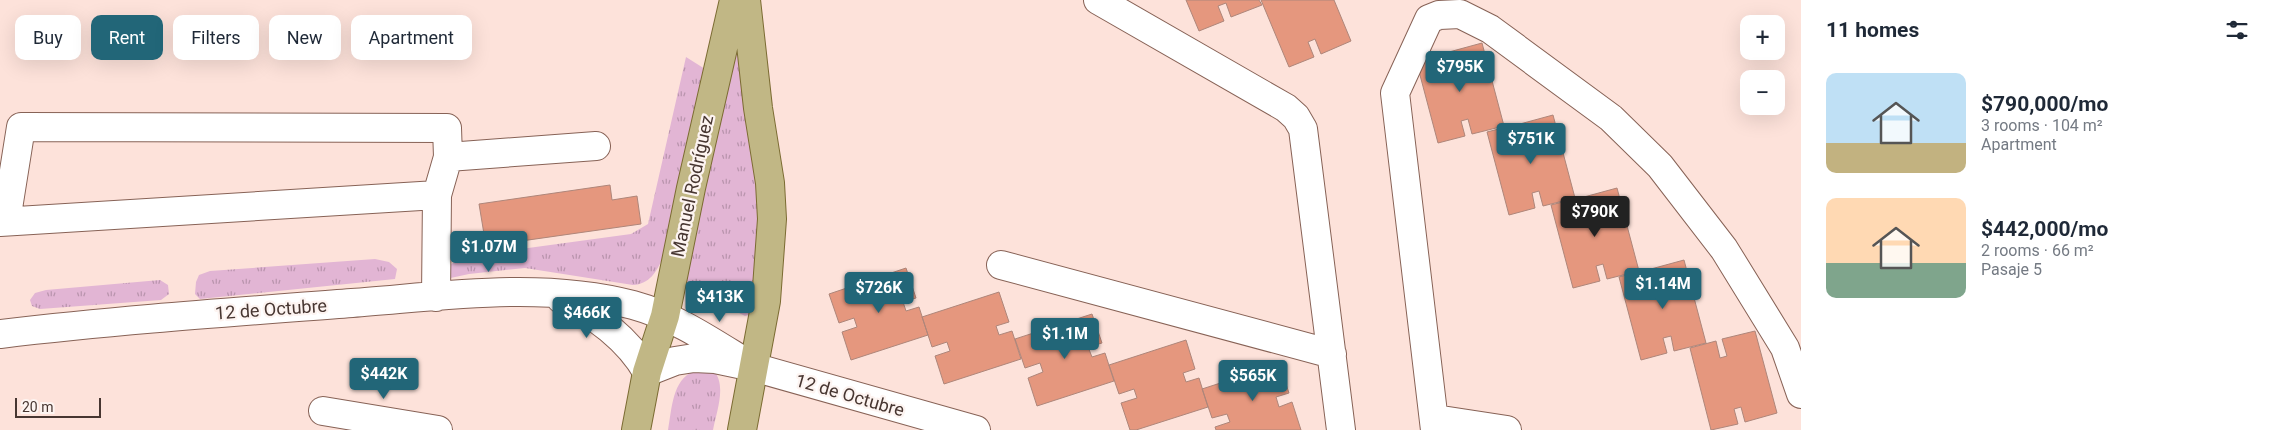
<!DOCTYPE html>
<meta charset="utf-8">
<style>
:root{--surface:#fff;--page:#f6f6f7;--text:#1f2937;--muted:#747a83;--accent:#226678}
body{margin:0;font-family:Roboto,sans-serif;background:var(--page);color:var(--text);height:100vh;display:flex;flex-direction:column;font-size:19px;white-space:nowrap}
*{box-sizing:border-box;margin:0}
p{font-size:16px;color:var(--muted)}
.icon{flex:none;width:28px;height:28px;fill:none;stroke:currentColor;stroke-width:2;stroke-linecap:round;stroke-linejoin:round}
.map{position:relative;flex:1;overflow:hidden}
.panel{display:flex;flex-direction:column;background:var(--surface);width:475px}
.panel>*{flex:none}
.hud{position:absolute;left:15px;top:15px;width:475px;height:45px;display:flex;gap:10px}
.fabs{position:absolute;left:1740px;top:15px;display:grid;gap:10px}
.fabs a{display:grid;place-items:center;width:45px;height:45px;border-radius:10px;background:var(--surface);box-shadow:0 5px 20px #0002;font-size:25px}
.scale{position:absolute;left:15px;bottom:12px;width:86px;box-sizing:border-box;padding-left:5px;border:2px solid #473631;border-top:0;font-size:14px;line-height:18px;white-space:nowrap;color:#473631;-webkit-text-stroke:4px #fdf4f1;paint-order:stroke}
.price{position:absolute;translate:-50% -42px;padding:0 11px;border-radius:5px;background:var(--accent);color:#fff;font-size:16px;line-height:32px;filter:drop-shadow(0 1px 2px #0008)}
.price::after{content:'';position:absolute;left:50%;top:30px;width:15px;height:11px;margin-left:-8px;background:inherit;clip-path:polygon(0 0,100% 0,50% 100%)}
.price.selected{background:#222;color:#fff}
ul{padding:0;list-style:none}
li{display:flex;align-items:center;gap:15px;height:125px;padding:0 25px}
li span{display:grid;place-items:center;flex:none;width:140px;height:100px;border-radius:10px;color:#555}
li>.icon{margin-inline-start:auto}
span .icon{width:60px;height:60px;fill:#fffc;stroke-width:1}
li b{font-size:21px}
h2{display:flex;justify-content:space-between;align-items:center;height:60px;padding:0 25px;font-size:21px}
.tag{padding:0 18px;border-radius:10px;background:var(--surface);box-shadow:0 5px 20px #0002;font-size:18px;line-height:45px}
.tag.selected{background:var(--accent);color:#fff}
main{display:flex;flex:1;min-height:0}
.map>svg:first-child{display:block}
.grass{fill:url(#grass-tufts)}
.building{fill:#e5977e;stroke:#ae867a}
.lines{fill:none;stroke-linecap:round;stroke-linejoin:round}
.minor-casing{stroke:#876256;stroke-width:30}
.major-casing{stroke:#7b6b32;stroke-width:30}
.minor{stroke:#fff;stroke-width:28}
.major{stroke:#c1b785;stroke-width:28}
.labels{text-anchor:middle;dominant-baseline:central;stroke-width:4.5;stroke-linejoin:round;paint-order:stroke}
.street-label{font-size:18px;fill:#473631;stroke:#fdf4f1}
</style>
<main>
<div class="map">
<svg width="1801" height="430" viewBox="0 0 1801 430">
<defs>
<pattern id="grass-tufts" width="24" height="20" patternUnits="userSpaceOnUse" patternTransform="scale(1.25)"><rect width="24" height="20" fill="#e2b5d4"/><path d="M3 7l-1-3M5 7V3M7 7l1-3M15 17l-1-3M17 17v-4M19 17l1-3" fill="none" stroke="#b994ad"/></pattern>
</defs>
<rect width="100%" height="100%" fill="#fde2da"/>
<!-- grass -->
<path class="grass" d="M735 46 753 124 760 207 752 311 749 315 745 316 678 282Z
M686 57 705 69 663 258C656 272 650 284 633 285L525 268 469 274 446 279 448 266 463 257 631 234 648 224Z
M375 259 389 262 397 269 395 279 200 299 195 294 196 282 199 275 210 271Z
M160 280 168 285 169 294 161 300 40 309 32 306 30 300 35 293 46 290Z
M694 371H714C727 386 716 413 713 430H668C672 409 672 380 694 371Z"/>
<!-- building -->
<path class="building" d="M1186 0H1259L1262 5 1231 17 1226 3 1218 6 1224 21 1199 31Z
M1261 0H1334L1351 41 1321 54 1315 39 1308 42 1314 57 1289 67Z
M1482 43 1504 126 1472 134 1468 119 1461 121 1465 136 1438 143 1416 60 1443 53 1447 70 1453 69 1449 52Z
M1553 115 1575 198 1543 206 1539 191 1532 193 1535 208 1509 215 1487 132 1514 125 1518 142 1524 141 1520 124Z
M610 185 612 200 637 196 641 224 486 246 479 204Z
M1617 188 1639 271 1607 279 1603 264 1596 266 1600 281 1573 288 1551 205 1578 198 1582 215 1588 213 1584 197Z
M1684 260 1706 343 1674 351 1671 336 1663 338 1667 353 1641 360 1619 277 1645 270 1650 287 1656 285 1651 269Z
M906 268 916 298 903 302 906 311 919 307 928 335 851 360 842 332 857 327 854 318 839 323 829 294Z
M999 292 1009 322 996 326 999 335 1012 331 1021 359 944 384 935 356 950 351 947 342 932 347 922 317Z
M1092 314 1102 343 1088 347 1092 357 1105 353 1114 381 1037 406 1028 378 1043 372 1040 363 1025 368 1015 339Z
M1755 331 1777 413 1745 422 1741 407 1734 409 1738 424 1711 430 1690 348 1716 341 1720 358 1727 356 1722 339Z
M1186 340 1195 369 1183 373 1186 382 1199 378 1208 407 1136 430H1130L1121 403 1137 398 1134 389 1119 394 1109 365Z
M1279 364 1289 393 1276 397 1279 407 1292 402 1301 430H1216L1215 427 1230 422 1227 414 1212 418 1202 389Z"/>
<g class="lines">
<defs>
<path id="minor" d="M1098 0 1286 108 1296 117 1303 129 1341 430
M6 221 21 127 447 128 448 157
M0 222 437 195 448 157 596 146
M1001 265 1332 354
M436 297 437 195
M561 299C594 313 629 340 647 372L675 361 694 358 715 359 753 367 976 430
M0 334C117 320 234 312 352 303 445 296 542 281 633 305 677 317 715 344 753 367
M323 411 438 430
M1435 419 1507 430
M1435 430 1395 93 1429 19 1439 15 1460 14 1490 29 1611 118 1660 166 1724 249 1785 348 1801 394"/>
<path id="major" d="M636 430 647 372 665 316 691 188 734 0
M742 430 766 301 772 219 770 183 758 108 746 0"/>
</defs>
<!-- minor casing -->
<use href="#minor" class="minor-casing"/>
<!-- major casing -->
<use href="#major" class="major-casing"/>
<!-- minor -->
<use href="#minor" class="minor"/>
<!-- major -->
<use href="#major" class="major"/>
</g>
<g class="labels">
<!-- street labels -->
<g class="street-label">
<text transform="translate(692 186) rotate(-78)">Manuel Rodríguez</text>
<text transform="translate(271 309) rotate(-4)">12 de Octubre</text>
<text transform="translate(850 395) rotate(16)">12 de Octubre</text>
</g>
</g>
</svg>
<div class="fabs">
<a>+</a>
<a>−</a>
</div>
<div class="scale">20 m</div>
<b class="price" style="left:1460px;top:93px">$795K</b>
<b class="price" style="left:1531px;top:165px">$751K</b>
<b class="price selected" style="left:1595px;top:238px">$790K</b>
<b class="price" style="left:489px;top:273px">$1.07M</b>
<b class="price" style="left:1663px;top:310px">$1.14M</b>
<b class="price" style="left:879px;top:314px">$726K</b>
<b class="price" style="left:720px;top:323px">$413K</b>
<b class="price" style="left:587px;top:339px">$466K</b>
<b class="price" style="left:1065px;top:360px">$1.1M</b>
<b class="price" style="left:384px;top:400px">$442K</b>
<b class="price" style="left:1253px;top:402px">$565K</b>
<div class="hud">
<a class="tag">Buy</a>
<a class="tag selected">Rent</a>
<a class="tag">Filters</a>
<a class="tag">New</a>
<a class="tag">Apartment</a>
</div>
</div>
<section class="panel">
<h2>11 homes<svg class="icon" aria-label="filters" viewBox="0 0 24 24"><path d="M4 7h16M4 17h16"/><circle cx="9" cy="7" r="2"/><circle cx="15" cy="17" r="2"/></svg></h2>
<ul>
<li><span style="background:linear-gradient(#bfe0f5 70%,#c2b280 0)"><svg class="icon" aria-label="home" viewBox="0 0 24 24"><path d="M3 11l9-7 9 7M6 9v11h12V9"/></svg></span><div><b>$790,000/mo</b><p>3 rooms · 104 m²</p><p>Apartment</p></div></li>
<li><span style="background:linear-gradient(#ffd9b3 65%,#7fa58c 0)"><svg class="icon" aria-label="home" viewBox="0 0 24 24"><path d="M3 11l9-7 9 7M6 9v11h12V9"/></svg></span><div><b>$442,000/mo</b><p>2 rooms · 66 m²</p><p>Pasaje 5</p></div></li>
</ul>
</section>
</main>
